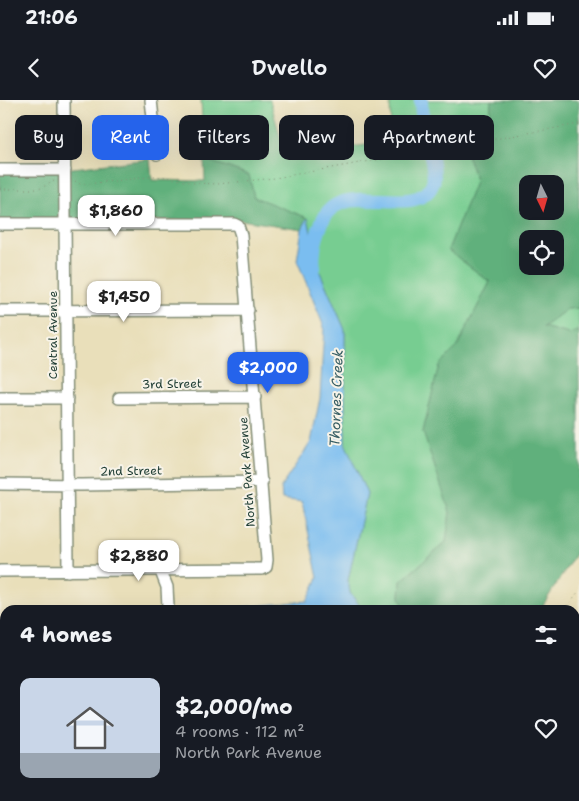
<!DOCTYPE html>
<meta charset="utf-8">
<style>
:root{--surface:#171b24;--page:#20242c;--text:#f1f3f6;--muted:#9ea1a6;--line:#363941;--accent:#2563eb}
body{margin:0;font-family:"Shantell Sans",sans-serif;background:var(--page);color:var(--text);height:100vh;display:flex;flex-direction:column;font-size:19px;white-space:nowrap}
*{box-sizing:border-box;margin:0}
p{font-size:16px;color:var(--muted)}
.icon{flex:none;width:28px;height:28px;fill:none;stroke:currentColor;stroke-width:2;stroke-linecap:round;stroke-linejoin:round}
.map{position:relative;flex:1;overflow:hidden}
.side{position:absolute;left:0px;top:505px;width:580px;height:196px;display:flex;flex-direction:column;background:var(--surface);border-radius:15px 15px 0 0;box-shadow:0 5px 20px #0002}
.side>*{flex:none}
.banner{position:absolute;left:15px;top:15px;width:550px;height:45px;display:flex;gap:10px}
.needle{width:32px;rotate:175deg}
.controls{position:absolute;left:519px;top:75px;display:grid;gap:10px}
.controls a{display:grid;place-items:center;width:45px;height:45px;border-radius:10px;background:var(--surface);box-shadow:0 5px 20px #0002;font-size:25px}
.price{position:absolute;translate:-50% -42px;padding:0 11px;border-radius:10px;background:#fff;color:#222;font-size:16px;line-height:32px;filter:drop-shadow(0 1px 2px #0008)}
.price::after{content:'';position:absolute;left:50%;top:30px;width:15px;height:11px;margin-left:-8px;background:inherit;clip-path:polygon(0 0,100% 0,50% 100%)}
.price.selected{background:var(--accent);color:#fff}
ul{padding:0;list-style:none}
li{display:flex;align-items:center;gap:15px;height:125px;padding:0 20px}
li+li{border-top:1px solid var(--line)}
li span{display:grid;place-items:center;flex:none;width:140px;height:100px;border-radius:10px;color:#555}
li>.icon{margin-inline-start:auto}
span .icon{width:60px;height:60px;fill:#fffc;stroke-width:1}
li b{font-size:21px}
h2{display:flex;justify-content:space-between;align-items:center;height:60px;padding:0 20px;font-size:21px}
.pill{padding:0 18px;border-radius:10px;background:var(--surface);box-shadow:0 5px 20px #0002;font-size:18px;line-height:45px}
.pill.selected{background:var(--accent);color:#fff}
.status{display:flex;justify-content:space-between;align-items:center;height:35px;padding:0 25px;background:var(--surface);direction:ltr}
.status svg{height:14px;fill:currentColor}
header{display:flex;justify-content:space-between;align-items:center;height:65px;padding:0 20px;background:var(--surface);font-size:22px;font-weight:600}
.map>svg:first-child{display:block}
.green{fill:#77cd91;stroke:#4b8562}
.forest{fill:#61b07b;stroke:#407658;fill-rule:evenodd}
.water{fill:#7abdf0;stroke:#4c7d92}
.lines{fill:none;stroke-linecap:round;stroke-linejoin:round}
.river{stroke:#7abdf0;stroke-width:14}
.minor-casing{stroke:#848e77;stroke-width:14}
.path{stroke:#848e77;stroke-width:1;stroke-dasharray:1 4;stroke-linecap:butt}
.minor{stroke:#fff;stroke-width:11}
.labels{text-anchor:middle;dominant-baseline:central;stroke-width:4;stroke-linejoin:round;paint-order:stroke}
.street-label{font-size:12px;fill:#1f3d34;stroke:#f7f3e8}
.water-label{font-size:14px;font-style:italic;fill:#365d63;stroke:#f7f3e8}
</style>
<div class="status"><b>21:06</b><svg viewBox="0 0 49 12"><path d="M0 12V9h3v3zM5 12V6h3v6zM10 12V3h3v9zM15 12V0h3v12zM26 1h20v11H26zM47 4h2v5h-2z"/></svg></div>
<header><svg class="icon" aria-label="back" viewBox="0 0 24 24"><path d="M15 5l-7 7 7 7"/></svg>Dwello<svg class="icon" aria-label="heart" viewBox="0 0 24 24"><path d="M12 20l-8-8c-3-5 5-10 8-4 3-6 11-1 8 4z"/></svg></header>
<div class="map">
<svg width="579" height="701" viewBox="0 0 579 701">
<rect width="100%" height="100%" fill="#f7f3e8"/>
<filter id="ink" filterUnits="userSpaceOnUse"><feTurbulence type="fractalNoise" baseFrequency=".02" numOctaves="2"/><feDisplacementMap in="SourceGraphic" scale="10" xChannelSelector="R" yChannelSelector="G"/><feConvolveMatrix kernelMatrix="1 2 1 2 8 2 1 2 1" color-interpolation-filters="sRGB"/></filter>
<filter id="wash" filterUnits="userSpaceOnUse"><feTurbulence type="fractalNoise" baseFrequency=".0096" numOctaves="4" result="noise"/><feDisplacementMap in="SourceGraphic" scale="20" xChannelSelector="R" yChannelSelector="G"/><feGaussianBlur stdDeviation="1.12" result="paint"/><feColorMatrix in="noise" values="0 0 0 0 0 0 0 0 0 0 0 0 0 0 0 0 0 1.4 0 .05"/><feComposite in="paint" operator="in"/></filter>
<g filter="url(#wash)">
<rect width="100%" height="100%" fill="#e9dfba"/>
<!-- green -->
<path class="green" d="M201 0H270L285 55 391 42 390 0H491L490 24 441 40 440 52 465 49 476 80 448 150 490 182 457 247 439 265 423 332 450 412 446 442 401 481 400 497 405 510H363L350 493 348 480 367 394 345 344V230L319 170 308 118 254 97 249 75 204 59Z
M579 208V231L569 234 543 227 567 209Z"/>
<!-- forest -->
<path class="forest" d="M491 0H579V208L567 209 543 227 569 234 579 231V448L540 510H405L400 497 401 481 446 442 450 412 423 332 439 265 457 247 490 182 448 150 476 80 465 49 440 53 441 39 490 24ZM528 84H555V111H528ZM528 139H555V166H528Z
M150 59 152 80 205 81 204 59 249 75 254 97 308 118 302 129 234 119 0 123V67L64 69Z"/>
<!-- water -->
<path class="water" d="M308 118 319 170 345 230V343L367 394 348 480 350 493 363 510H222V509L307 501 318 478 302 402 282 399 281 387 311 342 320 298 324 227 297 160 302 129Z
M0 559H5V607L0 602Z
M579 621V701H404L388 696H418L423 700 440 696H575V622Z
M100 696H375L355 701H107Z"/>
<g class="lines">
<!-- river -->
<path class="river" d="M314 168C312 156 315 141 319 130 321 126 322 120 325 116 346 79 421 122 433 82 438 67 420 22 421 0"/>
</g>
</g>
<g filter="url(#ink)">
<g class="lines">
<defs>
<path id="minor" d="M64 0 68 471
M151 0 157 54
M0 70H65
M0 124H234L238 126 241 135 267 460 266 467 262 469 0 471
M0 211 248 210
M0 298H67
M119 298 255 297
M0 384 81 385 262 382
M160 469 167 487 168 507
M0 634 5 635
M44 696 46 701
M71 696 74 701
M18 701 27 696"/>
</defs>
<!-- minor casing -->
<use href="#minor" class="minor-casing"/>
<!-- path -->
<path class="path" d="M75 81 80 84H87L150 77H166L194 83 218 84 275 78 579 24
M0 89H39L54 81
M564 510 579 491"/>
<!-- minor -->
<use href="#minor" class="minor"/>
</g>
</g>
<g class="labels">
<!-- street labels -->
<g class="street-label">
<text transform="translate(53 235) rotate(-90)">Central Avenue</text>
<text transform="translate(172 284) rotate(-1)">3rd Street</text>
<text transform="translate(131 371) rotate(-1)">2nd Street</text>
<text transform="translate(247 372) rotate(-94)">North Park Avenue</text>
</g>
<!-- water labels -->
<g class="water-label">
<text transform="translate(336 298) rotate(-88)">Thornes Creek</text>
</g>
</g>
</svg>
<div class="controls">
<a><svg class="needle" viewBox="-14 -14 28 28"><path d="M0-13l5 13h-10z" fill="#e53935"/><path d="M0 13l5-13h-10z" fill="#9ea1a6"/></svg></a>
<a><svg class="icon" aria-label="locate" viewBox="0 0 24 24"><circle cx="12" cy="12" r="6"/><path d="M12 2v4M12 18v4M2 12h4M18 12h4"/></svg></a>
</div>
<b class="price" style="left:116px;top:137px">$1,860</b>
<b class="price" style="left:124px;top:223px">$1,450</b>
<b class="price selected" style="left:268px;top:294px">$2,000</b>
<b class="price" style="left:139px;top:482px">$2,880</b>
<div class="banner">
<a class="pill">Buy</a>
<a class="pill selected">Rent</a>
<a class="pill">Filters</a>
<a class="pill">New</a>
<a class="pill">Apartment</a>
</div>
<section class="side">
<h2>4 homes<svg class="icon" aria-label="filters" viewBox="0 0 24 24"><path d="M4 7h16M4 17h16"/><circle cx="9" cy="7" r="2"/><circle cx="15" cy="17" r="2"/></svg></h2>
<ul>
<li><span style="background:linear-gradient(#c9d6e8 75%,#9aa5b1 0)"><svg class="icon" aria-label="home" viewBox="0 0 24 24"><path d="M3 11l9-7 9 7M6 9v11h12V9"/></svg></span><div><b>$2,000/mo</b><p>4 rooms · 112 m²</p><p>North Park Avenue</p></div><svg class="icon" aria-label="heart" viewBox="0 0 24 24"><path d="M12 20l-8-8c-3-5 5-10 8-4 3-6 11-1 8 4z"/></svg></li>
</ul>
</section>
</div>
